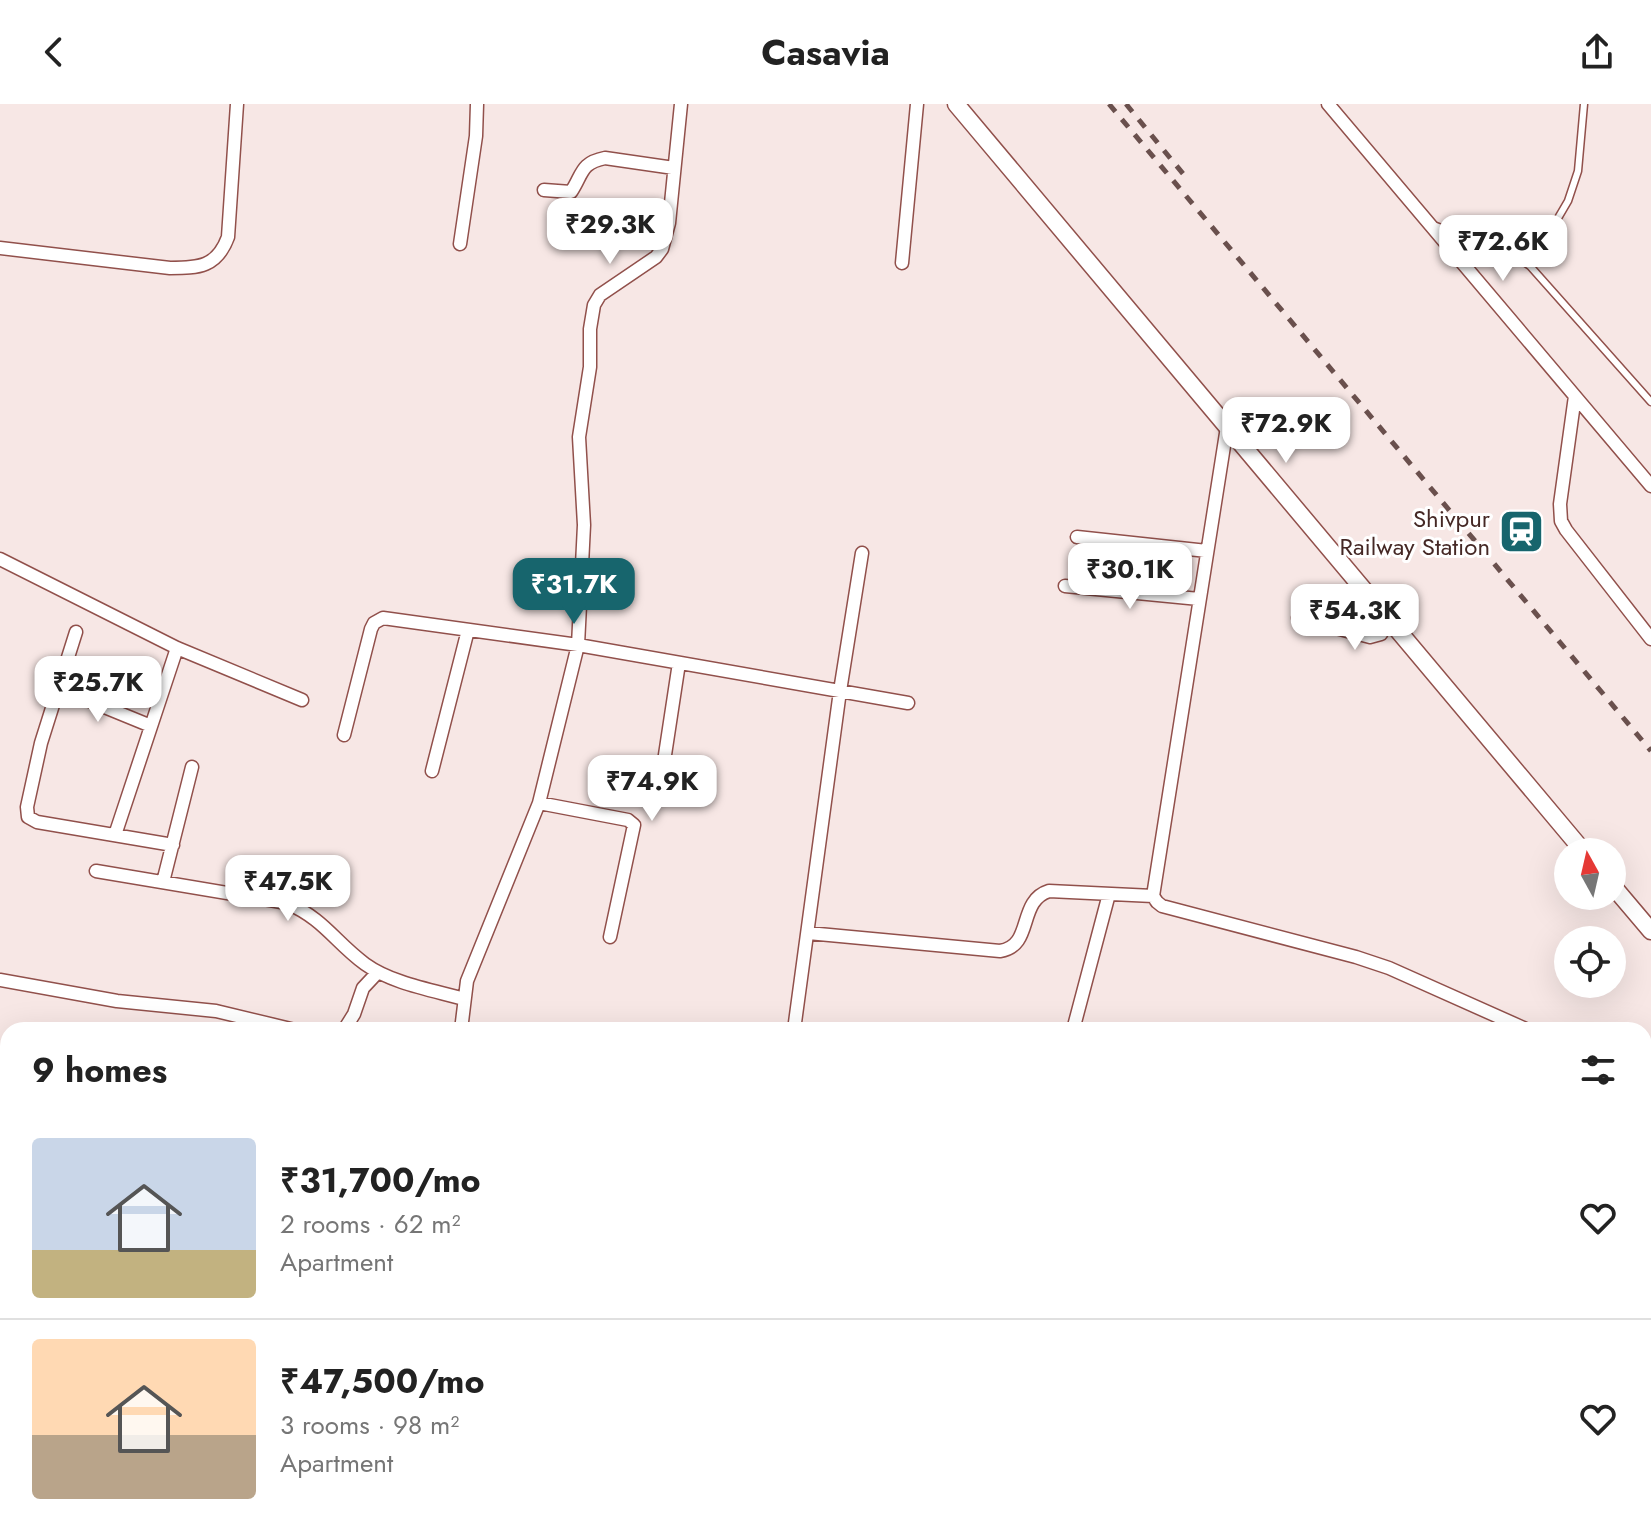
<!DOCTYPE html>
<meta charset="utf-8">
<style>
:root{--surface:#fff;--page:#f6f6f6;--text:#222;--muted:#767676;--line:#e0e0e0;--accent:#17656d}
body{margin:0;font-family:Jost,sans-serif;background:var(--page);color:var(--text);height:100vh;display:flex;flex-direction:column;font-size:30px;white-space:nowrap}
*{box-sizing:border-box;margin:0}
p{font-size:26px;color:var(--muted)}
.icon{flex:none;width:44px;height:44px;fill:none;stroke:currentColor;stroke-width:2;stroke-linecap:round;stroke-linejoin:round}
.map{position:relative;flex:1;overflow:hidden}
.sheet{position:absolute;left:0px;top:918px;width:1652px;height:514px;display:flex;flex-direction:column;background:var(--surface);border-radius:24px 24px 0 0;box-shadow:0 8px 32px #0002}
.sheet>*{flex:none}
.needle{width:52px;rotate:352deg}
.controls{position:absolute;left:1554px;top:734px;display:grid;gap:16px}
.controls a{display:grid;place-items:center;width:72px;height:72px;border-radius:50%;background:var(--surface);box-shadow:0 8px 32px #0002;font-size:40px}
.price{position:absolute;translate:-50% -68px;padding:0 18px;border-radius:16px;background:#fff;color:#222;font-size:26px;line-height:52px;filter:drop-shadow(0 2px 4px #0008)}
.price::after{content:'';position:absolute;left:50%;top:48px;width:24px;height:18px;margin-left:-12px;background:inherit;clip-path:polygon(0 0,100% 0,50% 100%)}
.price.on{background:var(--accent);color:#fff}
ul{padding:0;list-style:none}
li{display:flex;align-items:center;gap:24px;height:200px;padding:0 32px}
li+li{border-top:2px solid var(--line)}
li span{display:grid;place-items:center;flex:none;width:224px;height:160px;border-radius:8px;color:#555}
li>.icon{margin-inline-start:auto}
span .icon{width:96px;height:96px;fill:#fffc;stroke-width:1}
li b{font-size:34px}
h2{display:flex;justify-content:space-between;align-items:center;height:96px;padding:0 32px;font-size:34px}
header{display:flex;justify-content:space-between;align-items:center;height:104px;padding:0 32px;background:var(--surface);font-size:36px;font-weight:700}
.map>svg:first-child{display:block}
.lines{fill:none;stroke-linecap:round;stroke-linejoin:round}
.service-casing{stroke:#91504b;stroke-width:9}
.minor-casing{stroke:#91504b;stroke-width:15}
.tertiary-casing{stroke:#91504b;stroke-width:19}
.service{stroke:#fff;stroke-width:6}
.minor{stroke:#fff;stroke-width:12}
.tertiary{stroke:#fff;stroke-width:16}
.rail{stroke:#6a504d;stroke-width:5;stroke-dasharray:10 10;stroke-linecap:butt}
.labels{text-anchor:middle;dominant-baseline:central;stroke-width:6;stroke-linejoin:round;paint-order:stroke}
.poi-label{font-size:24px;fill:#452825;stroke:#fff;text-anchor:end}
</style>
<header><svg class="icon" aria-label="back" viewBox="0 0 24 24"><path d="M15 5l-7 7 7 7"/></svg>Casavia<svg class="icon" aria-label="share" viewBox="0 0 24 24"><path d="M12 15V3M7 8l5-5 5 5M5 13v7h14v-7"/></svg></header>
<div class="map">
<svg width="1651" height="1431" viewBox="0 0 1651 1431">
<rect width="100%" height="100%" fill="#f7e7e5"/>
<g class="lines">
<defs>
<path id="service" d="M1436 122 1512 150 1530 162 1651 298
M1530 162 1568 97 1578 67 1584 0"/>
<path id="minor" d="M1328 0 1651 382
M544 86 571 88C583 70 580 59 605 54L674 64
M460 140 476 32 477 0
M0 144 170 164C199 164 217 163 228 133L237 0
M902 159 917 0
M1575 292 1560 400 1561 417 1566 426 1651 535
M1227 323 1153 792 1157 798 1162 802 1356 853 1389 864 1528 926
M1077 433 1207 447
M0 455 177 544 302 596
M1065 482 1199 495
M1298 514 1370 533 1381 530 1389 515
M76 528 41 639 27 703 28 713 37 718 173 741
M58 584 151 622
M344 631 371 525 374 519 383 514 578 541 908 599
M663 664 679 559
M432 667 468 526
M539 699 628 716 634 721 610 833
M115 731 177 544
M96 767 287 799C324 815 335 838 365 860 391 879 432 886 464 895
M163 778 192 663
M808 829 1000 847C1034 842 1017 797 1049 787L1153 792
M0 876 117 897 216 907 295 926
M344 926 354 910 363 884 378 868
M461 926 467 877 539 699 578 541 584 421 579 333 590 263V225L594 201 600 191 656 153 662 145 669 119 681 0
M794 926 840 587 862 449
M1073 926 1109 790
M1644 1045 1651 1048
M0 1053 8 1054
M1644 1131 1651 1136
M1644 1276 1651 1281
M0 1388 8 1389
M260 1424 304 1431
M1592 1424 1607 1431
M45 1431V1424
M412 1431 413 1424
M581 1431 582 1424
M723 1431 724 1424
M976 1431V1424
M1280 1431 1281 1424
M1412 1431 1414 1424"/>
<path id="tertiary" d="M956 0 1584 748
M1612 781 1651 827
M1644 1005 1651 995
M1223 1431 1226 1424"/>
</defs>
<!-- service casing -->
<use href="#service" class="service-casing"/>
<!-- minor casing -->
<use href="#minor" class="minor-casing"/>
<!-- tertiary casing -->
<use href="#tertiary" class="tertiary-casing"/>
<!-- service -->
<use href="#service" class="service"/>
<!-- minor -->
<use href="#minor" class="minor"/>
<!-- tertiary -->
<use href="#tertiary" class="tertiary"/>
<!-- rail -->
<path class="rail" d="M1109 0 1651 647
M1126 0 1184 71"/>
</g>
<!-- icons -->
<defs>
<symbol id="station-square" viewBox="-11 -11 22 22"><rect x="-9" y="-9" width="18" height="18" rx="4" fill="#17656d" stroke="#fff"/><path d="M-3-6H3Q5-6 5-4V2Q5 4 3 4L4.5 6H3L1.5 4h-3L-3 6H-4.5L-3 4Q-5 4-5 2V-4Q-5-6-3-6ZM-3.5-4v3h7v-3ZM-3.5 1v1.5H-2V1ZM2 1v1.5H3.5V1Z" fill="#fff"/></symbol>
</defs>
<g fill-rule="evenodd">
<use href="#station-square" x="1496" y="402" width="51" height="51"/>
</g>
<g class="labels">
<!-- poi labels -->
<g class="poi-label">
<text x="1490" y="414">Shivpur<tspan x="1490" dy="28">Railway Station</tspan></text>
</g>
</g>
</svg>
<div class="controls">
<a><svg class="needle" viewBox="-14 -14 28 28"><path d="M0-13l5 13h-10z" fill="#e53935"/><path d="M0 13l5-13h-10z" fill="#767676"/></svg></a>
<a><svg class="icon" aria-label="locate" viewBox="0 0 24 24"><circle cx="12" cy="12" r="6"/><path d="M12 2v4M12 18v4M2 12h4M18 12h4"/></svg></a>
</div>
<b class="price" style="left:610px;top:162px">₹29.3K</b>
<b class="price" style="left:1503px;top:179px">₹72.6K</b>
<b class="price" style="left:1286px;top:361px">₹72.9K</b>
<b class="price" style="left:1130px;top:507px">₹30.1K</b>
<b class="price on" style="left:574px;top:522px">₹31.7K</b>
<b class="price" style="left:1355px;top:548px">₹54.3K</b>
<b class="price" style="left:98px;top:620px">₹25.7K</b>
<b class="price" style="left:652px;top:719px">₹74.9K</b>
<b class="price" style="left:288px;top:819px">₹47.5K</b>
<section class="sheet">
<h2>9 homes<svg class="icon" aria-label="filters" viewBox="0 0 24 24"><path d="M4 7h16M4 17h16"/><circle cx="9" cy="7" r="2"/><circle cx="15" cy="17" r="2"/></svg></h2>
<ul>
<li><span style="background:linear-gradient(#c9d6e8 70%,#c2b280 0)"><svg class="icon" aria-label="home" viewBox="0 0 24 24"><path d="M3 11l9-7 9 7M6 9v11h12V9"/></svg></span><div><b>₹31,700/mo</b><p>2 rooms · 62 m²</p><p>Apartment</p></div><svg class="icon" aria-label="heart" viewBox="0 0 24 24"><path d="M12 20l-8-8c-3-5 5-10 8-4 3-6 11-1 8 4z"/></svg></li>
<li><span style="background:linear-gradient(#ffd9b3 60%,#b9a48a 0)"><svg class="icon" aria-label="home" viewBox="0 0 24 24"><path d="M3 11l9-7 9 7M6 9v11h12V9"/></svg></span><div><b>₹47,500/mo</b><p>3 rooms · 98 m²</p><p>Apartment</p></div><svg class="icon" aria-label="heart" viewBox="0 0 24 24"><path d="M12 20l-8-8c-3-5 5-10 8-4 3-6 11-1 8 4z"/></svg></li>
</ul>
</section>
</div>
